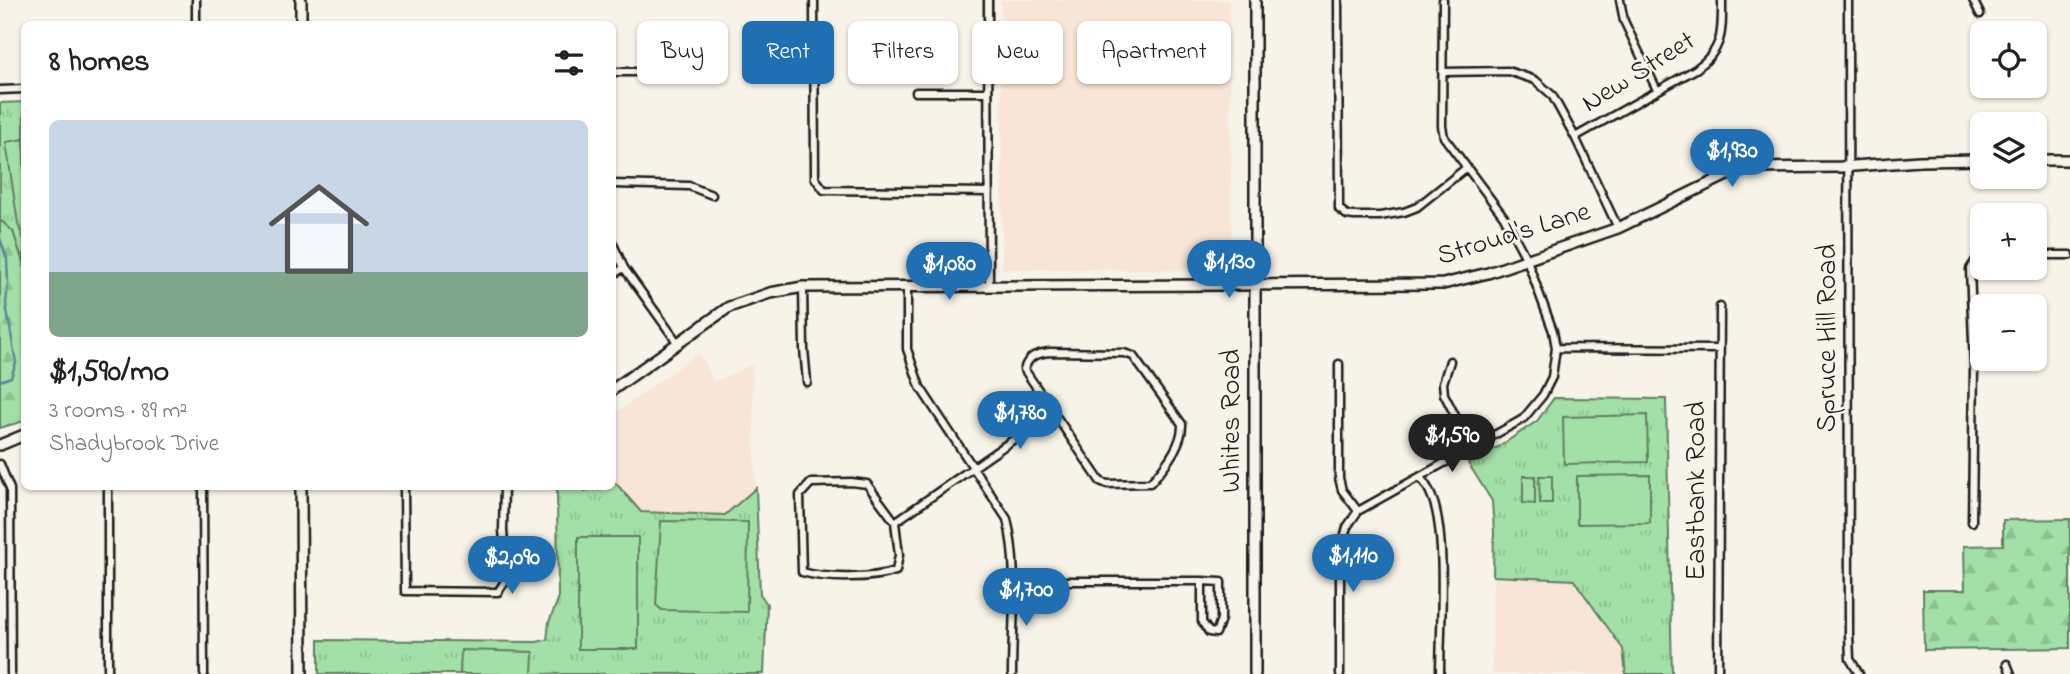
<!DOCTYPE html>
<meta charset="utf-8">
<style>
:root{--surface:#fff;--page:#f2f2f2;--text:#222;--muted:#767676;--accent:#1f6fb2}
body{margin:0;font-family:"Indie Flower",sans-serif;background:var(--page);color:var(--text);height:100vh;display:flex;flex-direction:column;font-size:26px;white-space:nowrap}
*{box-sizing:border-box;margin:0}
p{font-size:23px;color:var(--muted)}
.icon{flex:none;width:38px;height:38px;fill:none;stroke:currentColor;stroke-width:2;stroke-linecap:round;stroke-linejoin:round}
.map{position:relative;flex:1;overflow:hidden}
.sheet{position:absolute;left:21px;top:21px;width:595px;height:469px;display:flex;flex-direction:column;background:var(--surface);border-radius:10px;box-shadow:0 2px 5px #0004}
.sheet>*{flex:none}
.banner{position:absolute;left:637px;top:21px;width:665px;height:63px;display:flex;gap:14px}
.buttons{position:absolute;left:1970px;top:21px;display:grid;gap:14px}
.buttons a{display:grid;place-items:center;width:77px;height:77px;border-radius:10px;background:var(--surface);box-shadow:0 2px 5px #0004;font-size:35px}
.price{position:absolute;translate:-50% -60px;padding:0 16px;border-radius:24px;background:var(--accent);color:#fff;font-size:23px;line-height:46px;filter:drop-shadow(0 2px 4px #0008)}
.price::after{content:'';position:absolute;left:50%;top:42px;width:21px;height:16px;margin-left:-10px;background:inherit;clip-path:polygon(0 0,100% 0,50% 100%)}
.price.on{background:#222;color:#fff}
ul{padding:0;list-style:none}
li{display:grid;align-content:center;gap:14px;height:371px;padding:0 28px}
li span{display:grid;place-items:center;height:217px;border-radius:10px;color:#555}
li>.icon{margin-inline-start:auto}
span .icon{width:126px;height:126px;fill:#fffc;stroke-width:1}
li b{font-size:30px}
h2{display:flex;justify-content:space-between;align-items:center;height:84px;padding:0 28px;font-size:30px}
.tag{padding:0 24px;border-radius:10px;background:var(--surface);box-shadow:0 2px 5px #0004;font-size:24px;line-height:63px}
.tag.on{background:var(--accent);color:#fff}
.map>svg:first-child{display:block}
.built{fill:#f8e5d7}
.forest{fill:url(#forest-firs);stroke:#607e62;stroke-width:2}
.park{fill:url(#park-tufts);stroke:#607e62;stroke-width:2}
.pitch{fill:#a3e0a7;stroke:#607e62;stroke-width:2}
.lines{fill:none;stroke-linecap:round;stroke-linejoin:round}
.stream{stroke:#5f8799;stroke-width:2.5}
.street-casing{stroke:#1c1c1c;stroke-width:11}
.secondary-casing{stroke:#1c1c1c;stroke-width:14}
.street{stroke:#f7f3e8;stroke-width:6}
.secondary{stroke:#f7f3e8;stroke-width:9}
.labels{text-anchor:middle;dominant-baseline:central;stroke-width:5;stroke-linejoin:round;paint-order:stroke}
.street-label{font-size:28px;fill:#1c1c1c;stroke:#f7f3e8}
</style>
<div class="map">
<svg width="2070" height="674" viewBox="0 0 2070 674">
<defs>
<pattern id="forest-firs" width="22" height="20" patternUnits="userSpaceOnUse" patternTransform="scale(1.75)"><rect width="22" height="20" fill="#a3e0a7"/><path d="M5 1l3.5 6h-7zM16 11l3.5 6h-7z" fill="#8cc08f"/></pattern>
<pattern id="park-tufts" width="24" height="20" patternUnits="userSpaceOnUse" patternTransform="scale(1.75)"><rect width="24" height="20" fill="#a3e0a7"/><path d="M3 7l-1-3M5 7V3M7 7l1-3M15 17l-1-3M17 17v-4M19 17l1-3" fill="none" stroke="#8cc08f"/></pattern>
</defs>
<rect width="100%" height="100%" fill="#f7f3e8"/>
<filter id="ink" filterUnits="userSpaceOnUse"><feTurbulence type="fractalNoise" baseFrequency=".0143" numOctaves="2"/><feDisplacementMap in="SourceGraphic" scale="14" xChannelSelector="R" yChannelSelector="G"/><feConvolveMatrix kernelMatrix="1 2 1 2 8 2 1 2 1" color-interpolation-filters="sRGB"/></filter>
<g filter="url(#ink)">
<!-- built -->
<path class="built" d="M1001 0H1229L1232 270 1002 269Z
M699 352 714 382 752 365 756 488 726 516 641 513 613 480 612 416Z
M1493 576 1574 580 1623 649 1626 674H1492Z"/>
<!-- forest -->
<path class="forest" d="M0 220 13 231 24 265V421L0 428Z
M2070 519V648L1924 650 1923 590H1965L1964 546 2003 545V520Z"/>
<!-- park -->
<path class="park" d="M24 102V265L13 231 0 220V103Z
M1554 398 1666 399 1672 674H1626L1623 649 1574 580 1493 576 1494 533 1492 501 1468 463 1500 446 1537 421Z
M613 480 641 512 725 515 756 488 760 594 767 604 764 674H319V640L536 642 547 640 549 622 558 600 557 487H581L585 491 593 487 612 486Z"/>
<!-- pitch -->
<path class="pitch" d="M24 139V240L18 224 6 142Z
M1647 415 1648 462 1564 464 1563 417Z
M1650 475V523L1577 524V476Z
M1523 476H1535V504L1523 503Z
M1539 476H1552V503H1540Z
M661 521 748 522 747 612 662 610 656 605Z
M578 537H638V649H578Z
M461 650 533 652 532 674H460Z"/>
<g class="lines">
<!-- stream -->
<path class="stream" d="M0 238 7 259 8 282 6 304 16 363 11 377 0 381"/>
<defs>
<path id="street" d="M196 0V24
M814 0 815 178 824 190 989 192
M988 0 989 287
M1338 0 1339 209 1347 215 1354 216H1380L1404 212 1417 207 1466 168
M1620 0 1624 21 1657 90
M1848 0 1849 634 1850 659 1859 674
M1973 0 1980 14
M612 72H667L709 76
M1442 72 1508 71 1535 80 1552 95 1575 137 1618 228
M0 90 24 89
M916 92H988
M1575 137 1696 69C1724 49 1722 32 1722 0
M612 184 689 186 712 195
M612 242 624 268 677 342
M2035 255H2070
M612 275 624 268
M907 286V349L920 387 1007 519C1019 568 1012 624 1012 674
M803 287 804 349 807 382
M1556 348 1718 349
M1049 352 1124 353 1133 356 1182 424C1183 445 1164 468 1150 483L1107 484 1100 481 1024 369C1029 356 1035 354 1049 352Z
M1450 361 1443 383 1444 394 1471 447
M1339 364V478L1342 490 1358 511
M0 464 10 489 11 674
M1420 477C1424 482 1429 489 1431 495 1448 531 1440 631 1440 674
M851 482 867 484 895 522 899 555 896 571C872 579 826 579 802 572L800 495 811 483Z
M108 486V674
M203 486 204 674
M404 486 405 591 498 592 507 578 503 530 504 486
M895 522 1053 412
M1972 522 1974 366 1970 269 1976 260 1983 257
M1012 581H1202L1221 582V619L1216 633 1209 632 1202 622V581
M2007 664 2011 674
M1340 674V552L1347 527 1358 511 1523 419 1543 395 1552 377 1556 348 1553 331 1527 260 1504 217 1444 137 1442 126 1443 0
M1718 674 1720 307"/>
<path id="secondary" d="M301 0V24
M1255 0V674
M2035 160H2070
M612 390 729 307 770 293 803 287 1443 284 1488 273 1618 228 1729 174 1756 168 1841 167 1919 161 1983 160
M0 445 24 435
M301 486 302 674"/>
</defs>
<!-- street casing -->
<use href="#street" class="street-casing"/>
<!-- secondary casing -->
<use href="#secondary" class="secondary-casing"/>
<!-- street -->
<use href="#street" class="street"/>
<!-- secondary -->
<use href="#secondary" class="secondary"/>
</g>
</g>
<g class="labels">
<!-- street labels -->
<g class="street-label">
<text transform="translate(1639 73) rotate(-32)">New Street</text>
<text transform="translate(1514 235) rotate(-17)">Stroud's Lane</text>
<text transform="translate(1828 338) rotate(-90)">Spruce Hill Road</text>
<text transform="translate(1232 421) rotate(-90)">Whites Road</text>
<text transform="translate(1697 491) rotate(-90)">Eastbank Road</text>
</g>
</g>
</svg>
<div class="buttons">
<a><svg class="icon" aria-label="locate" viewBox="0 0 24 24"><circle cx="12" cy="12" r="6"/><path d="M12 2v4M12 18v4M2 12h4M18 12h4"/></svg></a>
<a><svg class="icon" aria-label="layers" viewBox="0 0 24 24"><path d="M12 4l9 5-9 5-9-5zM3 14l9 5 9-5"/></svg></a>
<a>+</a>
<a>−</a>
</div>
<b class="price" style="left:1732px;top:189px">$1,930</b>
<b class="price" style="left:1229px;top:300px">$1,130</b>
<b class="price" style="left:949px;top:302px">$1,080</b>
<b class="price" style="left:1020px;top:451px">$1,780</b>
<b class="price on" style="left:1452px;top:474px">$1,590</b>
<b class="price" style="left:1353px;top:594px">$1,110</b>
<b class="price" style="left:512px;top:596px">$2,090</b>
<b class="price" style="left:1026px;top:628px">$1,700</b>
<div class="banner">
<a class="tag">Buy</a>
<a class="tag on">Rent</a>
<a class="tag">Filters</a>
<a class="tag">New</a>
<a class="tag">Apartment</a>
</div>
<section class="sheet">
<h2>8 homes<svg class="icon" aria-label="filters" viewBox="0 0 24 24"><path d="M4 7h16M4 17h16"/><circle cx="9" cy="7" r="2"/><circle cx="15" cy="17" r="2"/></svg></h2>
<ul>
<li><span style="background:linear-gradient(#c9d6e8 70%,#7fa58c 0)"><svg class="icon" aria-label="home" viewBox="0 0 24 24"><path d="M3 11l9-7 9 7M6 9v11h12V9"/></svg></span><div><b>$1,590/mo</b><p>3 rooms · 89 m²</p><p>Shadybrook Drive</p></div></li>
</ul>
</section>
</div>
